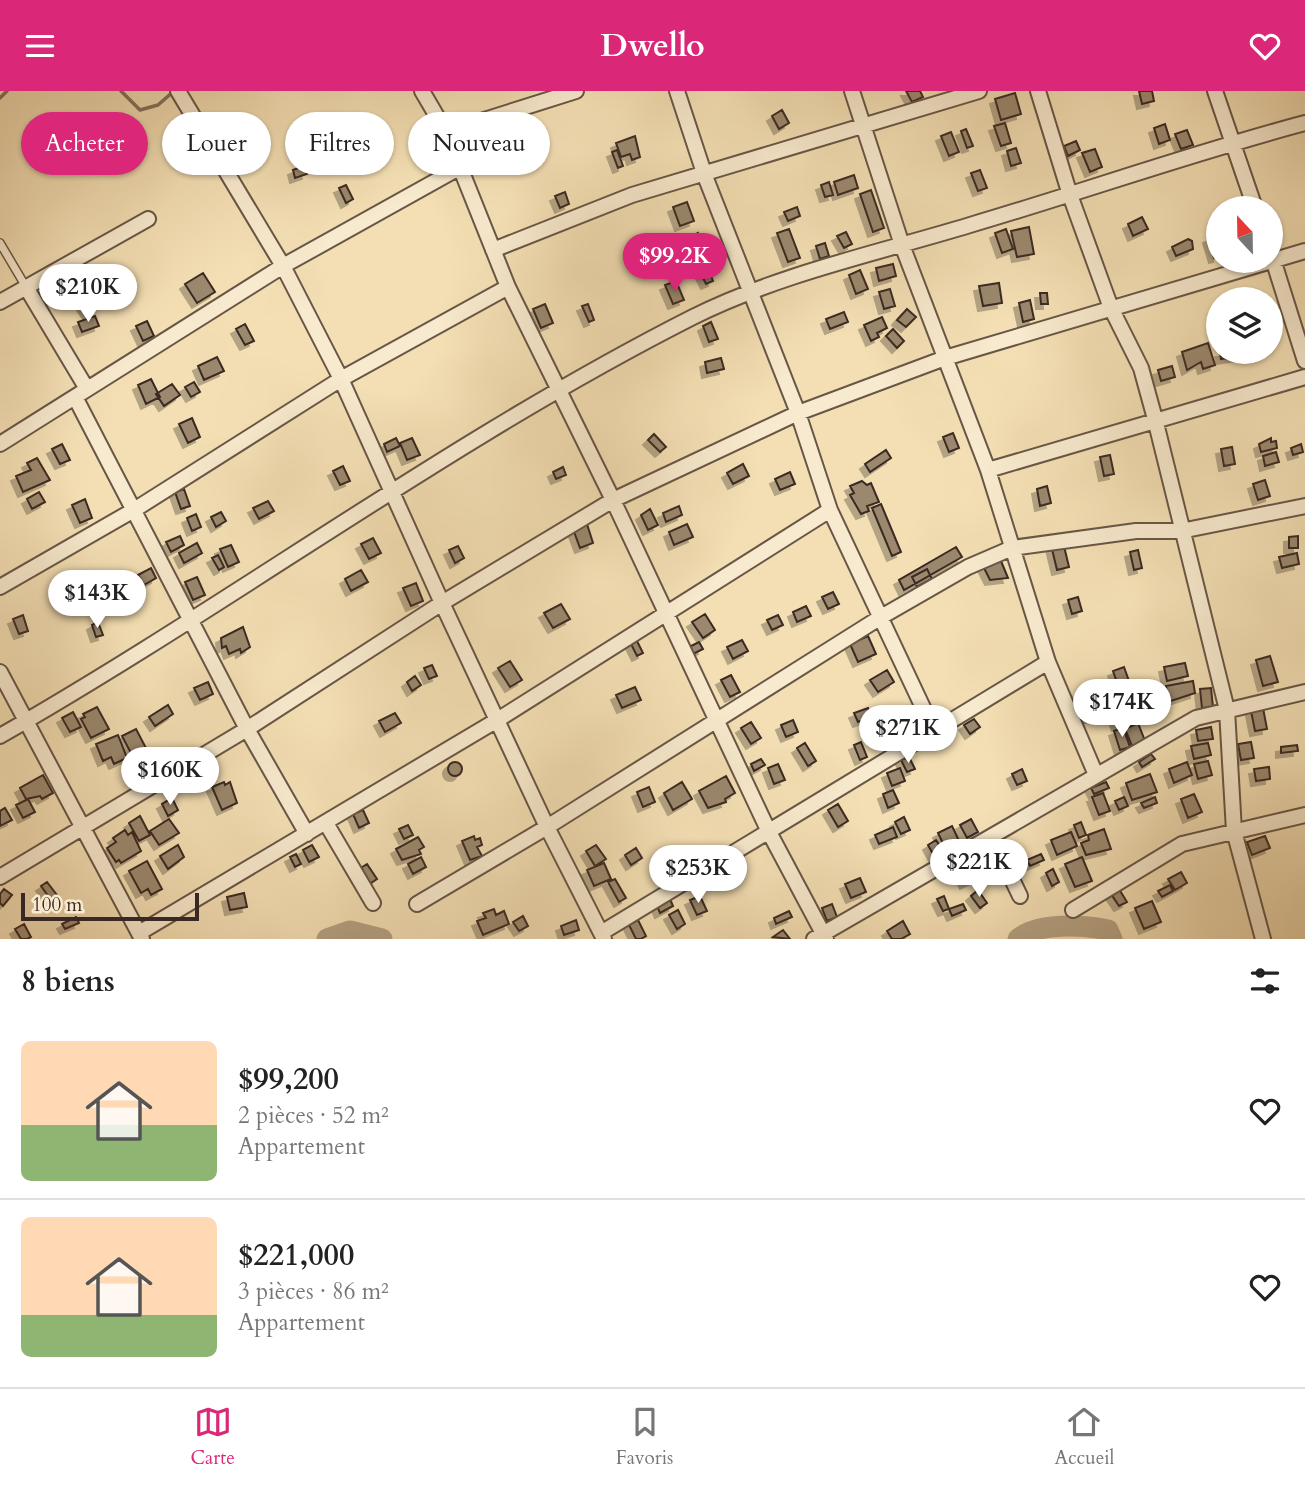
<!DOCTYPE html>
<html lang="fr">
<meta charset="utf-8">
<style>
:root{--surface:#fff;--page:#f2f2f2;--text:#222;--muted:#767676;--line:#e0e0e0;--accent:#db2777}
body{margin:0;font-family:Cardo,serif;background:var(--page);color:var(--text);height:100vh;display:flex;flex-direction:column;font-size:26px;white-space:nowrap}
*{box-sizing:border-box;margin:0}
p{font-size:23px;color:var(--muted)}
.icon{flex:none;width:38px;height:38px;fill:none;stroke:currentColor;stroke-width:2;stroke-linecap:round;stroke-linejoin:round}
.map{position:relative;height:848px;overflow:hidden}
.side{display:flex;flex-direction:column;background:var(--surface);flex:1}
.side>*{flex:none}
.hud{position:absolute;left:21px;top:21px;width:700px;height:63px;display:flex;gap:14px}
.needle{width:46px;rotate:338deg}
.controls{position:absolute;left:1206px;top:105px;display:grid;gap:14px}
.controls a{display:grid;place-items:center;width:77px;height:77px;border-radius:50%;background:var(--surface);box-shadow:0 2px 5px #0004;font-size:35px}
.scale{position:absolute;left:21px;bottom:18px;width:178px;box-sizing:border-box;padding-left:7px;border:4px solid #3a2922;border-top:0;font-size:19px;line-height:24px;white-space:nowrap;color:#3a2922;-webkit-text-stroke:5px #f8eace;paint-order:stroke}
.price{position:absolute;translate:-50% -60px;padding:0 16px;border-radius:24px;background:#fff;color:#222;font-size:23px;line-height:46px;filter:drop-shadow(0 2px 4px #0008)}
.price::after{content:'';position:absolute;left:50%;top:42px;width:21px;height:16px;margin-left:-10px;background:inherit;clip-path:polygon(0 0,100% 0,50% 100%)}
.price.active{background:var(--accent);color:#fff}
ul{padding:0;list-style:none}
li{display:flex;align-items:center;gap:21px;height:175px;padding:0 21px}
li+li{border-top:2px solid var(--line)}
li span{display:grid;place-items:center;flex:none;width:196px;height:140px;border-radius:10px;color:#555}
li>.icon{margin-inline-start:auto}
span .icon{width:84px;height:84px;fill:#fffc;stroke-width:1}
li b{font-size:30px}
h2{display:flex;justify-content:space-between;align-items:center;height:84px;padding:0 21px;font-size:30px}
.chip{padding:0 24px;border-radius:32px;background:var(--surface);box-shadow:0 2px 5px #0004;font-size:24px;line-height:63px}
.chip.active{background:var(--accent);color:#fff}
header{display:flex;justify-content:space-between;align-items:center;height:91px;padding:0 21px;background:var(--accent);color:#fff;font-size:32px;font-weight:700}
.dock{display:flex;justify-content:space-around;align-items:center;height:98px;border-top:2px solid var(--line);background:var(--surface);font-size:19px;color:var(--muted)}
.dock a{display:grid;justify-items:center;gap:4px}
.dock .active{color:var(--accent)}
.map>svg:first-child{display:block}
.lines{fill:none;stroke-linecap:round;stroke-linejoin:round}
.stream{stroke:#84715c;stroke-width:3.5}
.river{stroke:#b5a182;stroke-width:21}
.building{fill:#9b886e;stroke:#3a2922;stroke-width:2;filter:url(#shadow)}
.lane-casing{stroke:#685646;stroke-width:10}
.street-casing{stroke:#685646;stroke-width:18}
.lane{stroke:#f8eace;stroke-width:7}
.street{stroke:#f8eace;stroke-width:14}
</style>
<header><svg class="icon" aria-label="menu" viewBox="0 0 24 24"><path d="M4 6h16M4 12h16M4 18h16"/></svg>Dwello<svg class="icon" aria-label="heart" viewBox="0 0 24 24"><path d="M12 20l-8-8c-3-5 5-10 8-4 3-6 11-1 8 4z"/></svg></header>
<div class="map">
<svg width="1305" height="848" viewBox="0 0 1305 848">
<defs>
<filter id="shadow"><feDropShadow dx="-5" dy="5" stdDeviation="0" flood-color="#0004"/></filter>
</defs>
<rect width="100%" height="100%" fill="#f4dfb4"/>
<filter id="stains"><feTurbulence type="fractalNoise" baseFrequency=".00286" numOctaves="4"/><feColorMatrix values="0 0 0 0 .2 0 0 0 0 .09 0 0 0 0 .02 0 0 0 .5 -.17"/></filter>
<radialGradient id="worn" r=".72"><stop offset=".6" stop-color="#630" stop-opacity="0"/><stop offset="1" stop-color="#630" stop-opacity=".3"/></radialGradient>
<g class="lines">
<!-- stream -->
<path class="stream" d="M121 0 140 19 158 14 174 0
M0 7 7 0"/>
<!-- river -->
<path class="river" d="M327 848 350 840 382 848
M1018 848C1038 831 1083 834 1108 839L1112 848"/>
</g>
<!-- building -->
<path class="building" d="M906 0H920L923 6 912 11Z
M1139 0H1152L1154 10 1142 13Z
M1015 2 1021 23 1001 29 995 8Z
M782 19 789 32 779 38 772 25Z
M1005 32 1011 52 1001 55 994 35Z
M1165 33 1170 49 1159 53 1154 37Z
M966 38 973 55 967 57 961 40Z
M141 39 144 45 133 51 129 45Z
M1187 39 1193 54 1181 58 1175 43Z
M951 41 959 61 949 65 941 45Z
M635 45 640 66 632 69 630 63 621 66 616 52Z
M1076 50 1080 59 1068 65 1064 55Z
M1016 57 1021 72 1011 75 1007 60Z
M1095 58 1102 76 1090 81 1082 62Z
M617 59 623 75 618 77 612 61Z
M304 75 307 83 295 87 293 79Z
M980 79 987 97 978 100 971 82Z
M854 84 858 97 838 104 834 91Z
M829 91 833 104 825 106 821 94Z
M346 94 353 108 346 112 339 97Z
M871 99 884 137 873 141 860 103Z
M565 101 569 113 560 117 555 105Z
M687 111 694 130 680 135 673 116Z
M797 116 800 125 788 130 784 121Z
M1142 126 1148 138 1133 145 1128 133Z
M1029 136 1034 163 1017 166 1011 140Z
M789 138 800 167 788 171 777 142Z
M1006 138 1013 158 1002 162 995 142Z
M846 141 852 153 844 157 837 145Z
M698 142 708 161 696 168 686 149Z
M1218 143V166L1214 167 1208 147Z
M1188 148 1192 150 1193 158 1176 165 1172 156Z
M825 152 829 165 820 168 816 155Z
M893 173 896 185 879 190 876 177Z
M707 175 713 190 706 193 699 179Z
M860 179 868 198 856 203 849 184Z
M203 182 215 201 197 212 185 193Z
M676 190 684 209 673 213 665 194Z
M999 192 1002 212 983 215 979 195Z
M890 198 895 215 884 218 879 201Z
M86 199 96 218 88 223 77 207 78 203Z
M1040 202H1047L1048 213H1041Z
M1030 209 1034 228 1023 231 1019 212Z
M545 213 553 232 541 237 533 218Z
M588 213 594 229 589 231 582 215Z
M907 218 916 226 906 236 897 229Z
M844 221 848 231 830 238 826 228Z
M95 225 99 235 82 241 78 231Z
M882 226 887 237 877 242 879 246 871 250 864 234Z
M147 230 154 245 143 250 136 235Z
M711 231 718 248 709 251 703 235Z
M245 233 254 250 245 254 236 238Z
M893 238 904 250 897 257 886 245Z
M1208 252 1215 274 1203 278 1201 271 1187 279 1182 261Z
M1220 261H1241V265L1221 268Z
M217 266 224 280 204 289 198 275Z
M721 267 724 278 707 282 705 271Z
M1172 275 1175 286 1161 290 1158 279Z
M151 288 160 306 146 313 138 294Z
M194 291 200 301 191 306 185 296Z
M172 293 180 304 164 315 156 303Z
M192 327 200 346 188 352 179 333Z
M953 342 959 357 949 361 943 346Z
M654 343 666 356 660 361 648 349Z
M396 347 400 355 387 361 384 353Z
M412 347 420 364 407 369 400 352Z
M1271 347V351L1276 350 1277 357 1261 361 1259 353Z
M62 353 70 369 60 373 52 358Z
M1301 353 1303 361 1293 364 1291 357Z
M1232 356 1235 373 1224 375 1221 358Z
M886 359 891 367 870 381 865 373Z
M1276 361 1279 371 1265 375 1263 365Z
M1110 364 1114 383 1104 385 1100 366Z
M37 367 50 389 23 401 16 385 31 379 27 372Z
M743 373 749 385 733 393 727 382Z
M343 375 350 390 340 394 333 380Z
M563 376 566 384 556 388 553 381Z
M790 381 795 393 780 399 775 388Z
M1265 389 1270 405 1258 409 1253 393Z
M862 390 867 394 871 392 879 411 867 415 869 420 861 423 850 404 854 402 850 395Z
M1047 395 1051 412 1040 415 1037 398Z
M184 398 190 415 181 418 175 401Z
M39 401 45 411 32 418 27 408Z
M85 408 92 427 80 432 72 414Z
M268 410 274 420 259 428 253 417Z
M881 413 901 461 892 465 872 417Z
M679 415 682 424 666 431 663 422Z
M650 418 658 434 648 439 641 424Z
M221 421 226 430 216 436 211 426Z
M196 423 201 436 192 440 187 427Z
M587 433 593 452 580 457 573 438Z
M687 433 693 446 674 454 669 441Z
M180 445 184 454 171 461 166 451Z
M1298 445V457H1289V446Z
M373 447 381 462 369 468 361 453Z
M1063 451 1069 476 1057 479 1051 454Z
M197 452 202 462 184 472 179 462Z
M231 454 239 471 228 476 220 458Z
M458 455 464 467 455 472 449 459Z
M956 456 962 466 904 499 899 489Z
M1138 459 1142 477 1134 479 1130 461Z
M1297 462 1299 473 1282 477 1279 466Z
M218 464 224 476 219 479 212 467Z
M1001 470 1008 487 990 489 984 477Z
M151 477 156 487 144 494 138 484Z
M927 478 932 488 917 496 912 486Z
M361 479 368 491 351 500 345 488Z
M197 486 205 504 193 509 185 491Z
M416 492 423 510 411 515 403 497Z
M833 501 839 513 828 518 822 506Z
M1078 506 1082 520 1072 523 1068 509Z
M561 513 570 528 553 537 544 522Z
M806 515 811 525 797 531 793 521Z
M705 523 715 539 703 547 692 531Z
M23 524 28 540 19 543 13 528Z
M778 524 783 534 772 539 767 529Z
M98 531 103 544 96 546 92 534Z
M243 536 250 556 241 562 240 558 229 563 226 555 222 557 221 547Z
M868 545 876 563 858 571 850 553Z
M635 546 643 562 637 565 629 549Z
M742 549 748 560 733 568 727 556Z
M699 551 703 558 693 563 689 556Z
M1270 565 1278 591 1263 595 1256 569Z
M510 570 522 589 510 596 498 577Z
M1185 572 1188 585 1167 590 1164 576Z
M432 574 437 585 429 588 424 577Z
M1124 576 1130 593 1119 597 1113 580Z
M887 579 894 591 878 601 870 589Z
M731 584 740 601 730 606 721 589Z
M415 585 421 594 412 600 407 591Z
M1193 590 1195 602 1168 611 1166 595Z
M208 591 213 603 200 609 194 597Z
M635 596 641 609 622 617 616 604Z
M1211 597 1213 616 1202 617 1200 598Z
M1106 609 1109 624 1084 628 1082 613Z
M168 614 173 623 155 635 149 626Z
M1139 615 1142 627 1117 635 1113 624Z
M97 616 109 638 91 647 81 628 85 626 83 623Z
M868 617 871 626 858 631 854 622Z
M1263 617 1267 638 1255 640 1251 620Z
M73 621 81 636 70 641 62 627Z
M395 622 401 632 385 641 379 630Z
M974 628 980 636 970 643 964 634Z
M793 629 798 641 786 646 781 634Z
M751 631 761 647 751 653 741 637Z
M891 631 896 642 888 646 883 634Z
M1138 632 1145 650 1132 655 1125 638Z
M1211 636 1213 648 1198 650 1196 639Z
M1123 637 1130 656 1120 659 1114 640Z
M136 638 147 659 133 666 122 645Z
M118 644 127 667 114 673 111 666 103 670 96 653Z
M861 651 867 666 860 669 854 654Z
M1251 651 1254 667 1241 669 1238 653Z
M805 652 816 670 808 675 797 657Z
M1208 652 1211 664 1194 668 1191 655Z
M1297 654 1298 660 1281 662V656Z
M1151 663 1155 668 1142 676 1139 671Z
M909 666 915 678 907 681 901 669Z
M761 668 765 674 754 680 751 673Z
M148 670 152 671 155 680 140 686 136 677Z
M1208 670 1212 684 1198 688 1194 673Z
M1187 671 1192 684 1174 692 1169 678Z
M448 678a7 7 0 1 1 14 0a7 7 0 1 1-14 0Z
M778 673 785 689 774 693 768 677Z
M1269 676 1270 688 1256 690 1254 678Z
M900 677 905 690 892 695 887 682Z
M1022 678 1027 690 1017 694 1012 683Z
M1150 683 1157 701 1132 709 1126 692Z
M43 684 53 702 42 708 40 705 26 708 20 697Z
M726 685 735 702 725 708 726 711 708 717 699 700Z
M224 691 225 694 230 691 237 712 222 719 212 696Z
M682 691 692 708 673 719 664 702Z
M1106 691 1109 697 1094 703 1091 697Z
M649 696 655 711 643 716 637 701Z
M893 699 899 712 888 717 883 703Z
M1103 702 1110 720 1099 724 1092 706Z
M1194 703 1202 721 1188 727 1181 708Z
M1124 706 1128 715 1119 719 1115 710Z
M1155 706 1157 712 1144 717 1141 712Z
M172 707 178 719 168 725 162 713Z
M28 708 35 721 23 727 16 714Z
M838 713 848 730 838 736 828 719Z
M5 717 12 729 0 735V720Z
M363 719 369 732 359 737 353 723Z
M140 725 150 744 139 750 129 732Z
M904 726 910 739 901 743 895 731Z
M169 728 179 742 159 754 150 740Z
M971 728 978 741 967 747 960 734Z
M1081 731 1086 744 1079 747 1074 734Z
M408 734 413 744 404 748 399 738Z
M952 735 961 754 947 761 938 742Z
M893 736 897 746 879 753 875 744Z
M1104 738 1111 758 1086 764 1081 752 1089 749 1088 744Z
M125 739 128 744 132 741 141 760 121 772 119 769 116 771 107 757 116 751 113 747Z
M1071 741 1077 755 1057 764 1051 749Z
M474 745 475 749 480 747 482 754 477 756 482 765 470 769 462 750Z
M1265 745 1270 757 1252 764 1247 751Z
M418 746 424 756 419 759 421 763 402 769 396 758Z
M936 749 943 760 934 765 928 754Z
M178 754 184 766 168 778 160 765Z
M312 754 319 766 309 771 303 759Z
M596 754 606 768 595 775 586 760Z
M636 757 642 767 631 774 625 764Z
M296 763 301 773 295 776 290 766Z
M1041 763 1044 769 1030 775 1027 769Z
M421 766 426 776 413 783 408 773Z
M1082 766 1092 790 1075 796 1065 773Z
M147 770 162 798 151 804 148 798 141 802 129 780Z
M604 772 611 788 594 795 587 779Z
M367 773 377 788 368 794 359 778Z
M971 774 977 787 965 793 959 780Z
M1053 778 1059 791 1052 795 1046 782Z
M1181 781 1187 792 1175 799 1168 788Z
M860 787 866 801 851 807 845 793Z
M615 788 626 807 619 811 608 791Z
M47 791 57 804 51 809 41 795Z
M1170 794 1173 800 1162 806 1158 800Z
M4 798 12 804 3 815 0 812V803Z
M1119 798 1127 811 1119 815 1111 803Z
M978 799 987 812 980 817 971 805Z
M244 802 247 816 230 819 227 806Z
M700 805 707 820 697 824 690 809Z
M944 805 949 818 943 820 937 808Z
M670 808 673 815 660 822 657 815Z
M1152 810 1161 831 1144 838 1135 817Z
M832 813 837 826 827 830 822 817Z
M963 813 966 819 952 825 949 818Z
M494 818 496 824 504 820 509 833 483 844 477 830 486 827 483 822Z
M678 819 685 833 677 838 669 824Z
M789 820 792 826 776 833 774 827Z
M523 825 528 835 519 840 513 831Z
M76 826 79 832 65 838 62 833Z
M576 829 579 839 564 844 561 835Z
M638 829 646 845 641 848H636L629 834Z
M903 830 910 843 901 848H892L887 840Z
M24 833 31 846 27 848H21L15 838Z
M783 839 790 848 773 846Z"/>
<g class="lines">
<defs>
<path id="lane" d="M0 152 26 196"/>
<path id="street" d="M178 0 283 175 341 288 442 512 547 736 604 848
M422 0 446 41 508 196 613 409 769 741 826 848
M677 0 705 85 798 322 830 419 934 640
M852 0 902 154 988 379 1048 571 1096 684
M1038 0 1070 104 1111 217 1141 277 1155 328 1227 619 1234 740 1263 848
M1215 0 1255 117
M446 41 576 0
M493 159 632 104 979 0
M1271 162 1305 270
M26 196 87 298
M0 211 148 128
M75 306 247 638 307 743
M0 353 283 175 459 77
M988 379 1305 286
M0 496 134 419 341 288 508 196
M0 581 142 848
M0 645C234 511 452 348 693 226 779 183 878 162 970 134 1082 101 1192 62 1305 32
M326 732 373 812
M992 746 1020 805
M0 786 247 638 442 512 613 409 798 322 945 267 1305 160
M417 813 547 736 881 526 968 476 1012 457 1136 440H1181L1305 415
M1073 819 1182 753 1305 724
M139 842 499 628 830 419
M601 842 1048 571
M814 848 1196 627 1305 601"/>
</defs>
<!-- lane casing -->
<use href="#lane" class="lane-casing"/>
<!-- street casing -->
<use href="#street" class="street-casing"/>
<!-- lane -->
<use href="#lane" class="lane"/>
<!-- street -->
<use href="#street" class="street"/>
</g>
<rect width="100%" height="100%" filter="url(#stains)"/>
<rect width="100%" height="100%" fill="url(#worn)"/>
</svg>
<div class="controls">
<a><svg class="needle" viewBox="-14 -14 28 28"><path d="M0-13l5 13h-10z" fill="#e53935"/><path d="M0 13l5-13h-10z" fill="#767676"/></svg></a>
<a><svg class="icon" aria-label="layers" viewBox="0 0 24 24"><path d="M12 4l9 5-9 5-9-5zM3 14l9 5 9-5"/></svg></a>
</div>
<div class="scale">100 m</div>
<b class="price active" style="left:675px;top:202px">$99.2K</b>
<b class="price" style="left:88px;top:233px">$210K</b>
<b class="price" style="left:97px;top:539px">$143K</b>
<b class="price" style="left:1122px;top:648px">$174K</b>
<b class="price" style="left:908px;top:674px">$271K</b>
<b class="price" style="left:170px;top:716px">$160K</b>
<b class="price" style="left:979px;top:808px">$221K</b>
<b class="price" style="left:698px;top:814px">$253K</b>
<div class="hud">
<a class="chip active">Acheter</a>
<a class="chip">Louer</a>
<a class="chip">Filtres</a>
<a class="chip">Nouveau</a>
</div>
</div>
<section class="side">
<h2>8 biens<svg class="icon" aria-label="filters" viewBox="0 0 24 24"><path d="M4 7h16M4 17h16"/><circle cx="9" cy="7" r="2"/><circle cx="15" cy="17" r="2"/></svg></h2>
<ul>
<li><span style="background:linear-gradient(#ffd9b3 60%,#8fb573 0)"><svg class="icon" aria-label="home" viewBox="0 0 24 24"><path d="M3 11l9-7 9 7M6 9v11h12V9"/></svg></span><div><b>$99,200</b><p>2 pièces · 52 m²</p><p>Appartement</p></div><svg class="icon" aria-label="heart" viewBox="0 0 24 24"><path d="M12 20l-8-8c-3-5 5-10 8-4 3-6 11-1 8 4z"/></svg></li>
<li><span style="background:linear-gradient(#ffd9b3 70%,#8fb573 0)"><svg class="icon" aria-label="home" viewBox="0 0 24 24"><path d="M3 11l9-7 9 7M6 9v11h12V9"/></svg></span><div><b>$221,000</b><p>3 pièces · 86 m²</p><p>Appartement</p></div><svg class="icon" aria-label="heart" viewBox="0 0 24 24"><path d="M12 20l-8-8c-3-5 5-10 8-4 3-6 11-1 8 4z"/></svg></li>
</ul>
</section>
<nav class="dock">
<a class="active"><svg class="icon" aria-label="map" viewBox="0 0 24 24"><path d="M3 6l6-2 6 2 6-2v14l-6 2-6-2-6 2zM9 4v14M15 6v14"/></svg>Carte</a>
<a><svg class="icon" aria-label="saved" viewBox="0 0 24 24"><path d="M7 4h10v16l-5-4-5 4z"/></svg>Favoris</a>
<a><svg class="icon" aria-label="home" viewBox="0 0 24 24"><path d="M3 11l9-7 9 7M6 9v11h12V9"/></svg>Accueil</a>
</nav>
